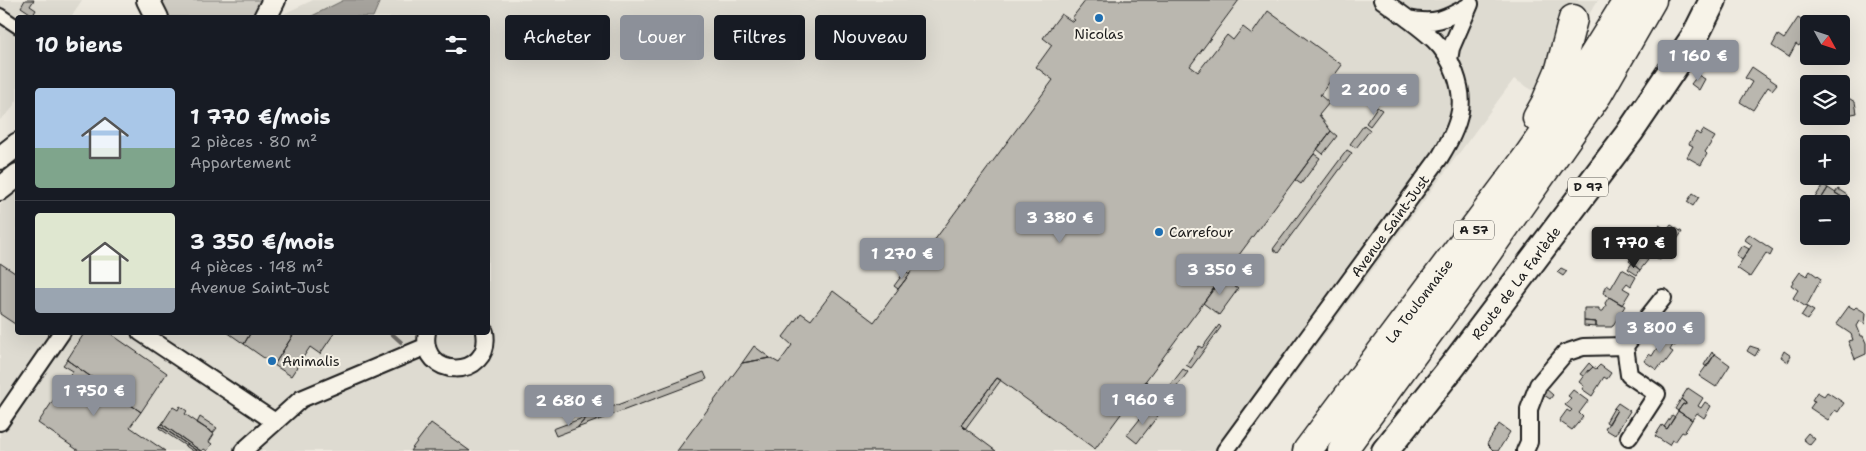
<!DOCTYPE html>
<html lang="fr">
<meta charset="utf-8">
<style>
:root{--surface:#171b24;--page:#20242c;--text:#f1f3f6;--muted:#9ea1a6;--line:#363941;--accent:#8c9099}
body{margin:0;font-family:"Shantell Sans",sans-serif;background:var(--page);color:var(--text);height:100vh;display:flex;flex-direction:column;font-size:19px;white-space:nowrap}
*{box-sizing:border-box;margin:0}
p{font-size:16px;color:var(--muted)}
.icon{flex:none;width:28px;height:28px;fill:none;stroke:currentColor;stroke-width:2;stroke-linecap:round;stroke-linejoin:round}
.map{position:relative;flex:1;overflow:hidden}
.drawer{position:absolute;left:15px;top:15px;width:475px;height:320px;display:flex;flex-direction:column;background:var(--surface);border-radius:5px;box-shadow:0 5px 20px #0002}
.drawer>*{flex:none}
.top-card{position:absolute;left:505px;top:15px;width:475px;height:45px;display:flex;gap:10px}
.needle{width:32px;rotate:130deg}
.fabs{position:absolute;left:1800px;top:15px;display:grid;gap:10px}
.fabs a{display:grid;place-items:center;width:50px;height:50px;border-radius:5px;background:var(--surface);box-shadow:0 5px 20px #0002;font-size:25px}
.price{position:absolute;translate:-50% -42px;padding:0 11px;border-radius:5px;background:var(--accent);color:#fff;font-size:16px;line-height:32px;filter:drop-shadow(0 1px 2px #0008)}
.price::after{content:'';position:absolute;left:50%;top:30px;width:15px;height:11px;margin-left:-8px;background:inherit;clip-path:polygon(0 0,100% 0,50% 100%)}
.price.current{background:#222;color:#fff}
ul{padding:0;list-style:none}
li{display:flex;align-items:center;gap:15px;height:125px;padding:0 20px}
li+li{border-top:1px solid var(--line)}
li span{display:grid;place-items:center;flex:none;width:140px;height:100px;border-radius:5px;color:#555}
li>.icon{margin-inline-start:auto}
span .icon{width:60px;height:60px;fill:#fffc;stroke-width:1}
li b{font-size:21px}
h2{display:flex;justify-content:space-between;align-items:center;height:60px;padding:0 20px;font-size:21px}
.tag{padding:0 18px;border-radius:5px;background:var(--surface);box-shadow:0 5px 20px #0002;font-size:18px;line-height:45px}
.tag.current{background:var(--accent);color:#fff}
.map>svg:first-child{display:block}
.built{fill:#dedbd1}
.green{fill:#cfccc3;stroke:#767470}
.water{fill:#a6a39d;stroke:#6f6d69}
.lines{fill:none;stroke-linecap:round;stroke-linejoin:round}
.stream{stroke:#6f6d69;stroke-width:4}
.building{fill:#bab7af;stroke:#1c1c1c}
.pedestrian-casing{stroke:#1c1c1c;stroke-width:16}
.minor-casing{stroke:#1c1c1c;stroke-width:20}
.secondary-casing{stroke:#1c1c1c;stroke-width:26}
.primary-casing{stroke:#1c1c1c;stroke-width:30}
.motorway-casing{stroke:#1c1c1c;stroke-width:31}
.pedestrian{stroke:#f7f3e8;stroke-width:12}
.minor{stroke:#f7f3e8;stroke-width:16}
.secondary{stroke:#f7f3e8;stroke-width:22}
.primary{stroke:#f7f3e8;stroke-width:26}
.motorway{stroke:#f7f3e8;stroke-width:28}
.poi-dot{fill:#1f6fb2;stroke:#f7f3e8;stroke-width:2}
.labels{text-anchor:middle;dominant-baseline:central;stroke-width:4;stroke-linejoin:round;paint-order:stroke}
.shield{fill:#f7f3e8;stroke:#5e5c59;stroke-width:1}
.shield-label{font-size:12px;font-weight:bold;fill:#1c1c1c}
.poi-label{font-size:14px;fill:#1c1c1c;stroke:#f7f3e8;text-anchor:start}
.street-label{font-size:14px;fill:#1c1c1c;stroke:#f7f3e8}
</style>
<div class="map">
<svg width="1866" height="451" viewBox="0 0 1866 451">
<rect width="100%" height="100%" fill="#eeeae0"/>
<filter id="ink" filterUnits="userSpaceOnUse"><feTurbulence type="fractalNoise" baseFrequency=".02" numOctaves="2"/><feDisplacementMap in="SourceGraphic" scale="10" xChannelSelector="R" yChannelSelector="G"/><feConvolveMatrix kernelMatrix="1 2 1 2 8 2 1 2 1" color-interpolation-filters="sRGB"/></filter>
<g filter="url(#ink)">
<!-- built -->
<path class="built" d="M0 0H82L71 17 18 18 17 100 10 111 0 120Z
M313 0H1598L1539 94 1514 79 1238 451H0V205L17 191 18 332H488V18L277 17Z"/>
<!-- green -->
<path class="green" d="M158 0H263L252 18 169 17Z"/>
<!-- water -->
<path class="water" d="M344 0H378L379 3 373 17H310Z"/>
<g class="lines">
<!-- stream -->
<path class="stream" d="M390 332 401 342"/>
</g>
<!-- building -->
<path class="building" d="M25 0H34L30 6 36 10 33 15 21 7Z
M1086 0H1239L1190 66 1198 72 1227 35 1233 40 1243 27 1252 34 1268 11 1342 65 1320 95 1329 103 1319 115 1331 131 1095 449 997 378 961 425 996 451H677L742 363 770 358 779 363 792 345 783 337 801 313 811 320 833 291 874 322 1053 80 1036 67 1052 45 1043 38 1061 14 1073 22 1075 20 1072 18Z
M1798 18 1809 25V32L1799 46 1796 44 1789 57 1772 46 1778 35 1784 39Z
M1752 67 1777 84 1772 90 1768 87 1753 110 1740 102 1752 82 1745 78Z
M1698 75 1705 79 1699 90 1691 84Z
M1842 94 1855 102 1857 113 1847 115 1841 112Z
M1377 107 1382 110 1370 126 1366 123Z
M1364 125 1370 130 1356 148 1350 144Z
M1703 130 1715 137 1705 152 1707 154 1701 165 1687 157 1693 146 1689 144 1696 132 1700 135Z
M1331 131 1337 136 1323 154 1317 149Z
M1347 150 1352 153 1278 253 1273 249Z
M1314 154 1320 158 1301 184 1295 180Z
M1823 185 1828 188 1818 204H1811Z
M1828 188 1845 199 1842 203 1837 201 1836 204H1818Z
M1838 189 1847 195 1845 199 1835 193Z
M1693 193 1699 197 1693 206 1687 202Z
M1659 225 1667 230 1671 225 1682 232 1672 247 1669 245 1664 254 1647 243Z
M1749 234 1773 250 1770 256 1766 253 1750 277 1737 268 1752 245 1745 240Z
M1742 245 1749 249 1742 260 1736 255Z
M1651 246 1664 254 1660 260 1647 252Z
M1637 252 1648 260 1640 270 1629 261Z
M0 263 18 275V326L0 314Z
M1632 263 1640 270 1637 275 1628 269Z
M1561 268 1567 271 1563 276 1557 272Z
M1622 269 1636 277 1631 286 1627 283 1623 288 1630 292 1622 305 1603 293 1607 285 1611 288Z
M905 271 910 274 898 289 894 286Z
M1810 271 1821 279 1806 307 1793 298 1798 290 1791 285 1800 272 1807 276Z
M1222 277 1238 289 1219 315 1203 303Z
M1609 297 1625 306 1612 327H1596V322L1584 321V308H1599V311H1603L1606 306 1605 303Z
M1849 306 1854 309 1856 307 1866 313 1865 324 1860 321 1857 326 1861 336H1863L1866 343V354L1855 359 1848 341 1853 340 1851 334 1836 324Z
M1807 307 1814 311 1807 320 1801 316Z
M1684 316 1699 325 1686 344 1679 339 1675 346 1663 338 1667 332 1671 334Z
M1584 321 1596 322V327L1584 326Z
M1671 322 1676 326 1671 334 1666 331Z
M1219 325 1221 327 1191 368 1186 365 1199 346 1202 348Z
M85 332H108L167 373 141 412 67 360Z
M227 332H251L244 344Z
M251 332H295L274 365 244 344Z
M295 332H335L320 354 310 347 291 376 274 365Z
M1661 336 1673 345 1670 350 1673 352 1664 364 1662 363 1657 370 1644 361 1649 354 1652 356 1660 343 1657 342Z
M754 346 770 358 742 363Z
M1750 346 1759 349 1755 356 1747 351Z
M1784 351 1791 356 1788 362 1781 357Z
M1712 352 1715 354 1707 367 1704 365Z
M1715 354 1730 365 1716 387 1699 376Z
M67 360 141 412 130 427 165 451H79L38 423 73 371 63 365Z
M1589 363 1593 367 1583 376 1580 374Z
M1600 365 1611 373 1607 379 1604 377 1592 396 1582 389 1584 386 1579 382 1588 370 1589 371 1593 367 1596 369Z
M1183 369 1188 372 1160 409 1155 405Z
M704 372 707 379 577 428 588 416Z
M997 378 1001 380 965 429 961 425Z
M1146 381 1154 390 1143 400 1136 394Z
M1545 388 1553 395 1550 399 1541 393Z
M1688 388 1703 398 1698 406 1701 408 1705 402 1711 406 1704 418 1697 413 1692 420 1678 411 1683 404 1685 405 1686 403 1681 399Z
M1573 390 1588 401 1579 413 1583 417 1572 430 1559 421 1567 410 1570 412 1572 410 1565 405 1571 398 1568 396Z
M1817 392 1824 396 1827 392 1844 403 1838 412 1835 410 1828 420 1810 408 1815 401 1812 400Z
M1681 399 1686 403 1685 405 1683 404 1678 411 1675 409Z
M1618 403 1630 411 1615 435 1605 429 1617 410 1614 408Z
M180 406 187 411 185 414 214 434 209 442 212 444 207 451 204 449 201 451 162 424 173 407 178 410Z
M1614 408 1617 410 1609 424 1606 422Z
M1157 410 1160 413 1137 443 1127 435 1144 414Z
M1678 411 1692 420 1684 433 1682 432 1675 442 1672 440 1669 445 1655 436 1662 425 1667 429Z
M1672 415 1675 417 1667 429 1664 427Z
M588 416 577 428 556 436 553 429Z
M200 417 217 428 213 433 197 423Z
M431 423 470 451H410Z
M162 424 199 450 201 451H197L160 426Z
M1499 424 1510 432 1498 451H1492L1493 450 1487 444Z
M160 426 165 429 197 451H193L159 428Z
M1808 433 1815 439 1810 445 1803 439Z"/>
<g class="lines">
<defs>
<path id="pedestrian" d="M0 15 18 27"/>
<path id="minor" d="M1408 19C1434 25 1446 19 1469 6
M1449 60 1451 48 1470 4
M140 332 275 422
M427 332C418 380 493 381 485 332
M1625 346 1629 375 1657 394 1629 437
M0 422 62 332
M243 451 301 399 427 346
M1225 451 1440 157C1449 142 1457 128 1460 111 1464 87 1451 56 1434 40 1418 25 1400 13 1382 0
M1525 451 1529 442V409L1538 385 1565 353 1583 347 1625 346 1663 298"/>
<path id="secondary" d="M148 0 157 18
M265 18 274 0
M0 158 18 144
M0 189 18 175"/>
<path id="primary" d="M1385 451 1452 367 1630 132 1695 36 1713 0"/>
<path id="motorway" d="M1537 118 1545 104 1560 69 1573 19
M1307 451 1525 160 1557 114 1628 0
M1342 451 1479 264 1598 94 1652 0"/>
</defs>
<!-- pedestrian casing -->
<use href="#pedestrian" class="pedestrian-casing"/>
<!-- minor casing -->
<use href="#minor" class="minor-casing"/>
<!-- secondary casing -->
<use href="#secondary" class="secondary-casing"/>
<!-- primary casing -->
<use href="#primary" class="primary-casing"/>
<!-- motorway casing -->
<use href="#motorway" class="motorway-casing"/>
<!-- pedestrian -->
<use href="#pedestrian" class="pedestrian"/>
<!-- minor -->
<use href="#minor" class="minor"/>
<!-- secondary -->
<use href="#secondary" class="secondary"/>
<!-- primary -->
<use href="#primary" class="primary"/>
<!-- motorway -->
<use href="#motorway" class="motorway"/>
</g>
</g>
<!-- markers -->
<g class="poi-dot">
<circle cx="1099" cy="18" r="5"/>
<circle cx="1159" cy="232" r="5"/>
<circle cx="272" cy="361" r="5"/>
</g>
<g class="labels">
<!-- shield labels -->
<g class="shield">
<rect x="1568" y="177.5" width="40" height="19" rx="4"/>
<rect x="1454" y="220.5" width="40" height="19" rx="4"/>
</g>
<g class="shield-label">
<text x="1588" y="187">D 97</text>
<text x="1474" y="230">A 57</text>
</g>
<!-- poi labels -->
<g class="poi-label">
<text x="1099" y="34" text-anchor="middle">Nicolas</text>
<text x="1169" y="232">Carrefour</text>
<text x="282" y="361">Animalis</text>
</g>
<!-- street labels -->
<g class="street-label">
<text transform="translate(1390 226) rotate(-54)">Avenue Saint-Just</text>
<text transform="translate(1516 283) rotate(-53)">Route de La Farlède</text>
<text transform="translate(1419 301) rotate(-53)">La Toulonnaise</text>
</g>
</g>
</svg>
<div class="fabs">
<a><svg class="needle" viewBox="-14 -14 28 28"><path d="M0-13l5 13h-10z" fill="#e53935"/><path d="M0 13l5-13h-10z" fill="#9ea1a6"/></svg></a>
<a><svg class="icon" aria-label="layers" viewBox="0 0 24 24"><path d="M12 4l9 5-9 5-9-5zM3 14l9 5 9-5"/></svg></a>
<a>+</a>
<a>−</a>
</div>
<b class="price" style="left:1698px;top:82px">1 160 €</b>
<b class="price" style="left:1374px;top:116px">2 200 €</b>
<b class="price" style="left:1060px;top:244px">3 380 €</b>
<b class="price current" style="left:1634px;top:269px">1 770 €</b>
<b class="price" style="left:902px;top:280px">1 270 €</b>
<b class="price" style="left:1220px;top:296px">3 350 €</b>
<b class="price" style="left:1660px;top:354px">3 800 €</b>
<b class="price" style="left:94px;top:417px">1 750 €</b>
<b class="price" style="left:1143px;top:426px">1 960 €</b>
<b class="price" style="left:569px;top:427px">2 680 €</b>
<div class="top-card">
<a class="tag">Acheter</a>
<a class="tag current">Louer</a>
<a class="tag">Filtres</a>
<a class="tag">Nouveau</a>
</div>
<section class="drawer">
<h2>10 biens<svg class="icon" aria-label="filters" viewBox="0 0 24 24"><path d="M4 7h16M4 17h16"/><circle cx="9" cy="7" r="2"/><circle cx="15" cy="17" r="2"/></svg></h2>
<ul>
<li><span style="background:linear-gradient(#a9c7e8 60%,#7fa58c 0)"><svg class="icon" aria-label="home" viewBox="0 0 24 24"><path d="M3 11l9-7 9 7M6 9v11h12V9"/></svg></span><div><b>1 770 €/mois</b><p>2 pièces · 80 m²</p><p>Appartement</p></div></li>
<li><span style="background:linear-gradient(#dfe7d0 75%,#9aa5b1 0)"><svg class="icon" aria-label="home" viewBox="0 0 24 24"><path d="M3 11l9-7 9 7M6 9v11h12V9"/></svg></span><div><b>3 350 €/mois</b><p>4 pièces · 148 m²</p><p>Avenue Saint-Just</p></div></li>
</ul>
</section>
</div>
